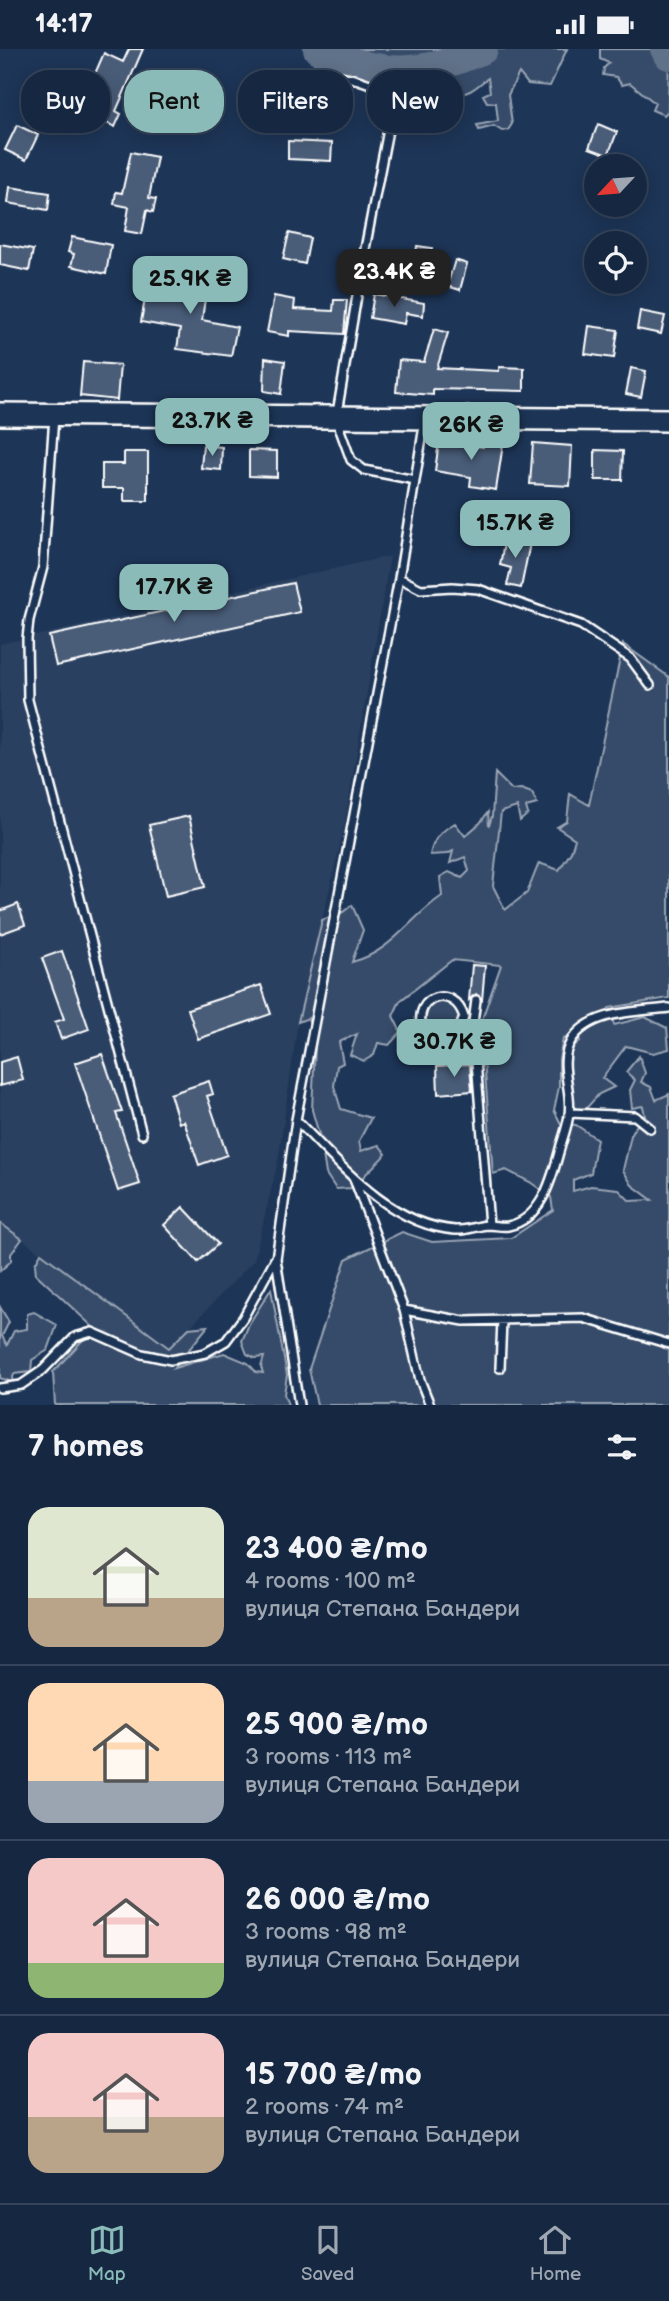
<!DOCTYPE html>
<meta charset="utf-8">
<style>
:root{--surface:#162841;--page:#23344c;--text:#f1f3f6;--muted:#9ea6b1;--line:#35445a;--accent:#8bbbb9}
body{margin:0;font-family:"Balsamiq Sans",sans-serif;background:var(--page);color:var(--text);height:100vh;display:flex;flex-direction:column;font-size:26px;white-space:nowrap}
*{box-sizing:border-box;margin:0}
p{font-size:23px;color:var(--muted)}
.icon{flex:none;width:38px;height:38px;fill:none;stroke:currentColor;stroke-width:2;stroke-linecap:round;stroke-linejoin:round}
.map{position:relative;height:1356px;overflow:hidden}
.details{display:flex;flex-direction:column;background:var(--surface);flex:1}
.details>*{flex:none}
.hud{position:absolute;left:21px;top:21px;width:628px;height:63px;display:flex;gap:14px}
.needle{width:46px;rotate:244deg}
.buttons{position:absolute;left:584px;top:105px;display:grid;gap:14px}
.buttons a{display:grid;place-items:center;width:63px;height:63px;border-radius:50%;background:var(--surface);box-shadow:0 4px 18px #0003,0 0 0 2px var(--line);font-size:35px}
.price{position:absolute;translate:-50% -60px;padding:0 16px;border-radius:14px;background:var(--accent);color:#111;font-size:23px;line-height:46px;filter:drop-shadow(0 2px 4px #0008)}
.price::after{content:'';position:absolute;left:50%;top:42px;width:21px;height:16px;margin-left:-10px;background:inherit;clip-path:polygon(0 0,100% 0,50% 100%)}
.price.on{background:#222;color:#fff}
ul{padding:0;list-style:none}
li{display:flex;align-items:center;gap:21px;height:175px;padding:0 28px}
li+li{border-top:2px solid var(--line)}
li span{display:grid;place-items:center;flex:none;width:196px;height:140px;border-radius:21px;color:#555}
li>.icon{margin-inline-start:auto}
span .icon{width:84px;height:84px;fill:#fffc;stroke-width:1}
li b{font-size:30px}
h2{display:flex;justify-content:space-between;align-items:center;height:84px;padding:0 28px;font-size:30px}
.pill{padding:0 24px;border-radius:28px;background:var(--surface);box-shadow:0 4px 18px #0003,0 0 0 2px var(--line);font-size:24px;line-height:63px}
.pill.on{background:var(--accent);color:#111}
.status{display:flex;justify-content:space-between;align-items:center;height:49px;padding:0 35px;background:var(--surface);direction:ltr}
.status svg{height:19px;fill:currentColor}
.tabs{display:flex;justify-content:space-around;align-items:center;height:98px;border-top:2px solid var(--line);background:var(--surface);font-size:19px;color:var(--muted)}
.tabs a{display:grid;justify-items:center;gap:4px}
.tabs .on{color:var(--accent)}
.map>svg:first-child{display:block}
.built{fill:#2a4161}
.green{fill:#364b69;stroke:#9aa5b4;stroke-width:2}
.lines{fill:none;stroke-linecap:round;stroke-linejoin:round}
.river{stroke:#617289;stroke-width:30}
.building{fill:#4a5d79;stroke:#fff;stroke-width:2}
.lane-casing{stroke:#fff;stroke-width:12}
.secondary-casing{stroke:#fff;stroke-width:26}
.lane{stroke:#1d3557;stroke-width:7}
.secondary{stroke:#1d3557;stroke-width:21}
</style>
<div class="status"><b>14:17</b><svg viewBox="0 0 49 12"><path d="M0 12V9h3v3zM5 12V6h3v6zM10 12V3h3v9zM15 12V0h3v12zM26 1h20v11H26zM47 4h2v5h-2z"/></svg></div>
<div class="map">
<svg width="669" height="1356" viewBox="0 0 669 1356">
<rect width="100%" height="100%" fill="#1d3557"/>
<filter id="ink" filterUnits="userSpaceOnUse"><feTurbulence type="fractalNoise" baseFrequency=".0143" numOctaves="2"/><feDisplacementMap in="SourceGraphic" scale="14" xChannelSelector="R" yChannelSelector="G"/><feConvolveMatrix kernelMatrix="1 2 1 2 8 2 1 2 1" color-interpolation-filters="sRGB"/></filter>
<g filter="url(#ink)">
<!-- built -->
<path class="built" d="M390 507 344 779 298 973 278 1112 254 1211 170 1299 0 1174V595Z"/>
<!-- green -->
<path class="green" d="M310 0H567L550 37 528 35 519 24 508 46 512 75 508 81 502 82 494 77 479 81 477 76 498 72 496 54 487 53 483 46 490 43 488 29C482 33 476 39 470 42 451 51 425 48 404 52L393 10C363 8 344 5 330 37L321 36C314 26 316 11 310 0Z
M600 0H669L668 62 664 66 652 61 655 54 630 34 622 36 616 28 603 26 604 19 609 14 600 10Z
M623 595 669 628V949L609 959 614 976 645 968 667 979 669 1000 653 1004 626 997 602 1029 614 1038 599 1045 582 1064 573 1057 567 1003 580 992 575 984 563 990 559 1010V1038L554 1061 561 1075 576 1076 597 1090 591 1124 573 1131V1142L591 1137 618 1140 630 1152 652 1151 632 1136 623 1121 632 1082 645 1067 643 1057 632 1059 630 1041 635 1031 626 1023 639 1007 645 1024 641 1033 651 1038 656 1051 669 1045V1356H317L309 1320 346 1210 402 1183 432 1193 511 1189 553 1161 551 1148 530 1133 506 1121 493 1125 481 973 501 916 452 911 400 952 393 967 401 983 389 996 378 994 374 1006 364 1012 350 1006 357 985 339 993 343 1014 337 1017 334 1037 341 1060 371 1069 359 1092 361 1102 379 1096 386 1105 352 1139 336 1140 326 1125 321 1092 312 1061 315 997 308 969 298 973 322 871 343 863 352 856 363 881 352 913C392 903 409 869 442 847L440 828 449 823 462 829 469 822 465 808 450 814 453 802 447 805 430 806C433 790 441 782 455 774L465 787 480 774 488 763 489 777 492 767 495 724 512 741 521 740 532 744 537 755 526 758 528 765 520 772 517 758 501 763 493 837 505 861 527 844 539 814 559 821 571 803 575 790 557 778 567 772 570 745 589 756Z
M426 969a16 16 0 1 1 32 0a16 16 0 1 1-32 0Z
M0 1174 22 1190 11 1205V1212L0 1222Z
M41 1204 169 1299 189 1279 208 1277 174 1319 224 1304 248 1314 256 1323 263 1324 261 1318 264 1308 255 1309 247 1305 242 1292 249 1275 271 1240 287 1326 284 1345 288 1356H55L53 1323 94 1279 36 1225 35 1215Z
M0 1258 9 1273 2 1287 7 1296 14 1282 27 1280V1265L34 1263 57 1276 48 1301 32 1311 31 1323 14 1325 12 1333 0 1329Z"/>
<g class="lines">
<!-- river -->
<path class="river" d="M318 0C381 29 421 28 483 0
M665 0 669 6"/>
</g>
<!-- building -->
<path class="building" d="M129 0H143L116 62 121 65 115 78 84 63 85 60 51 45 57 30 87 43 104 4 123 13Z
M34 26 53 34 46 51 27 43Z
M598 75 617 83 608 106 589 99Z
M17 76 38 86 26 111 5 101Z
M288 92 332 94 331 112 288 110Z
M131 103 157 108 149 149 156 150 153 163 147 161 142 185 125 182 129 158 114 155 116 143 122 144Z
M10 138 50 144 48 161 8 154Z
M289 184 310 189 305 215 283 210Z
M72 188 111 196 106 225 71 217 74 205 68 203Z
M0 195 33 201 29 222 0 216Z
M417 197 432 199 429 221 414 219Z
M183 210 197 211 195 226 208 228 202 271 237 278 231 307 177 300 180 280 141 273 146 244 178 249Z
M455 211 467 215 460 241 447 237Z
M374 245 424 254 423 267 406 264 404 275 370 269Z
M274 247 295 251 294 260 333 262 334 251H347L344 285 289 282V287L267 283Z
M640 262 665 267 661 285 637 280Z
M589 277 618 281 614 309 585 305Z
M434 280 448 284 437 319 499 322V318L524 319V342L433 340V346L396 343 399 311 424 313Z
M265 309 285 312 281 345 264 342Z
M83 313 120 316 117 351 80 347Z
M631 319 646 322 641 348 626 345Z
M439 392 483 398 484 392 503 395 496 441 470 437 471 428 435 422Z
M533 394 572 397 570 437 530 435Z
M203 396 222 398 221 421 201 419Z
M249 401 277 402V428L249 427Z
M595 401 623 402 622 431H595Z
M124 403H148V452H124V439H102V415H124Z
M505 489 530 494 521 539 507 536 511 519 500 516Z
M293 534 300 563 56 617 49 587Z
M189 767 205 838 166 847 149 776Z
M18 855 25 876 0 885V862Z
M62 902 89 980 61 990 55 973 64 970 42 909Z
M472 916 485 917 482 951 476 945 469 951Z
M261 936 271 965 198 990 188 960Z
M102 1005 122 1063 116 1064 140 1135 118 1142 75 1014Z
M17 1008 23 1031 0 1037V1013Z
M470 1015 472 1042 438 1045 437 1017Z
M209 1032 213 1045 207 1047 227 1106 199 1116 184 1072 179 1074 170 1045Z
M183 1158 218 1195 198 1213 164 1176Z"/>
<g class="lines">
<defs>
<path id="lane" d="M270 27C301 20 356 24 383 42 390 56 389 66 388 81L365 200 336 370 351 411 364 421 415 431
M54 368 43 518 29 571 27 590 28 651 142 1085
M399 529 421 540 452 538 478 540 581 576 630 609 650 636
M476 951 473 974 489 1176
M458 984 464 968C454 935 413 946 422 979 439 1002 452 984 473 983
M570 1064 635 1067 650 1079
M296 1071C340 1115 389 1176 455 1181 466 1182 477 1177 487 1176 494 1176 502 1178 508 1177 544 1170 553 1124 561 1096 564 1086 568 1075 569 1065 573 1041 557 1015 571 992 590 961 638 963 669 959
M354 1130 404 1261 420 1331 430 1356
M404 1261 464 1272 583 1269 669 1295
M500 1319 502 1271
M0 1339 21 1336 43 1321 75 1288 92 1283 142 1305 171 1311 205 1304 226 1292 243 1269 275 1210
M299 1356 276 1210 296 1071 399 529 425 371"/>
<path id="secondary" d="M0 365 669 371"/>
</defs>
<!-- lane casing -->
<use href="#lane" class="lane-casing"/>
<!-- secondary casing -->
<use href="#secondary" class="secondary-casing"/>
<!-- lane -->
<use href="#lane" class="lane"/>
<!-- secondary -->
<use href="#secondary" class="secondary"/>
</g>
</g>
</svg>
<div class="buttons">
<a><svg class="needle" viewBox="-14 -14 28 28"><path d="M0-13l5 13h-10z" fill="#e53935"/><path d="M0 13l5-13h-10z" fill="#9ea6b1"/></svg></a>
<a><svg class="icon" aria-label="locate" viewBox="0 0 24 24"><circle cx="12" cy="12" r="6"/><path d="M12 2v4M12 18v4M2 12h4M18 12h4"/></svg></a>
</div>
<b class="price on" style="left:394px;top:260px">23.4K ₴</b>
<b class="price" style="left:190px;top:267px">25.9K ₴</b>
<b class="price" style="left:212px;top:409px">23.7K ₴</b>
<b class="price" style="left:471px;top:413px">26K ₴</b>
<b class="price" style="left:515px;top:511px">15.7K ₴</b>
<b class="price" style="left:174px;top:575px">17.7K ₴</b>
<b class="price" style="left:454px;top:1030px">30.7K ₴</b>
<div class="hud">
<a class="pill">Buy</a>
<a class="pill on">Rent</a>
<a class="pill">Filters</a>
<a class="pill">New</a>
</div>
</div>
<section class="details">
<h2>7 homes<svg class="icon" aria-label="filters" viewBox="0 0 24 24"><path d="M4 7h16M4 17h16"/><circle cx="9" cy="7" r="2"/><circle cx="15" cy="17" r="2"/></svg></h2>
<ul>
<li><span style="background:linear-gradient(#dfe7d0 65%,#b9a48a 0)"><svg class="icon" aria-label="home" viewBox="0 0 24 24"><path d="M3 11l9-7 9 7M6 9v11h12V9"/></svg></span><div><b>23 400 ₴/mo</b><p>4 rooms · 100 m²</p><p>вулиця Степана Бандери</p></div></li>
<li><span style="background:linear-gradient(#ffd9b3 70%,#9aa5b1 0)"><svg class="icon" aria-label="home" viewBox="0 0 24 24"><path d="M3 11l9-7 9 7M6 9v11h12V9"/></svg></span><div><b>25 900 ₴/mo</b><p>3 rooms · 113 m²</p><p>вулиця Степана Бандери</p></div></li>
<li><span style="background:linear-gradient(#f6c9c9 75%,#8fb573 0)"><svg class="icon" aria-label="home" viewBox="0 0 24 24"><path d="M3 11l9-7 9 7M6 9v11h12V9"/></svg></span><div><b>26 000 ₴/mo</b><p>3 rooms · 98 m²</p><p>вулиця Степана Бандери</p></div></li>
<li><span style="background:linear-gradient(#f6c9c9 60%,#b9a48a 0)"><svg class="icon" aria-label="home" viewBox="0 0 24 24"><path d="M3 11l9-7 9 7M6 9v11h12V9"/></svg></span><div><b>15 700 ₴/mo</b><p>2 rooms · 74 m²</p><p>вулиця Степана Бандери</p></div></li>
</ul>
</section>
<nav class="tabs">
<a class="on"><svg class="icon" aria-label="map" viewBox="0 0 24 24"><path d="M3 6l6-2 6 2 6-2v14l-6 2-6-2-6 2zM9 4v14M15 6v14"/></svg>Map</a>
<a><svg class="icon" aria-label="saved" viewBox="0 0 24 24"><path d="M7 4h10v16l-5-4-5 4z"/></svg>Saved</a>
<a><svg class="icon" aria-label="home" viewBox="0 0 24 24"><path d="M3 11l9-7 9 7M6 9v11h12V9"/></svg>Home</a>
</nav>
